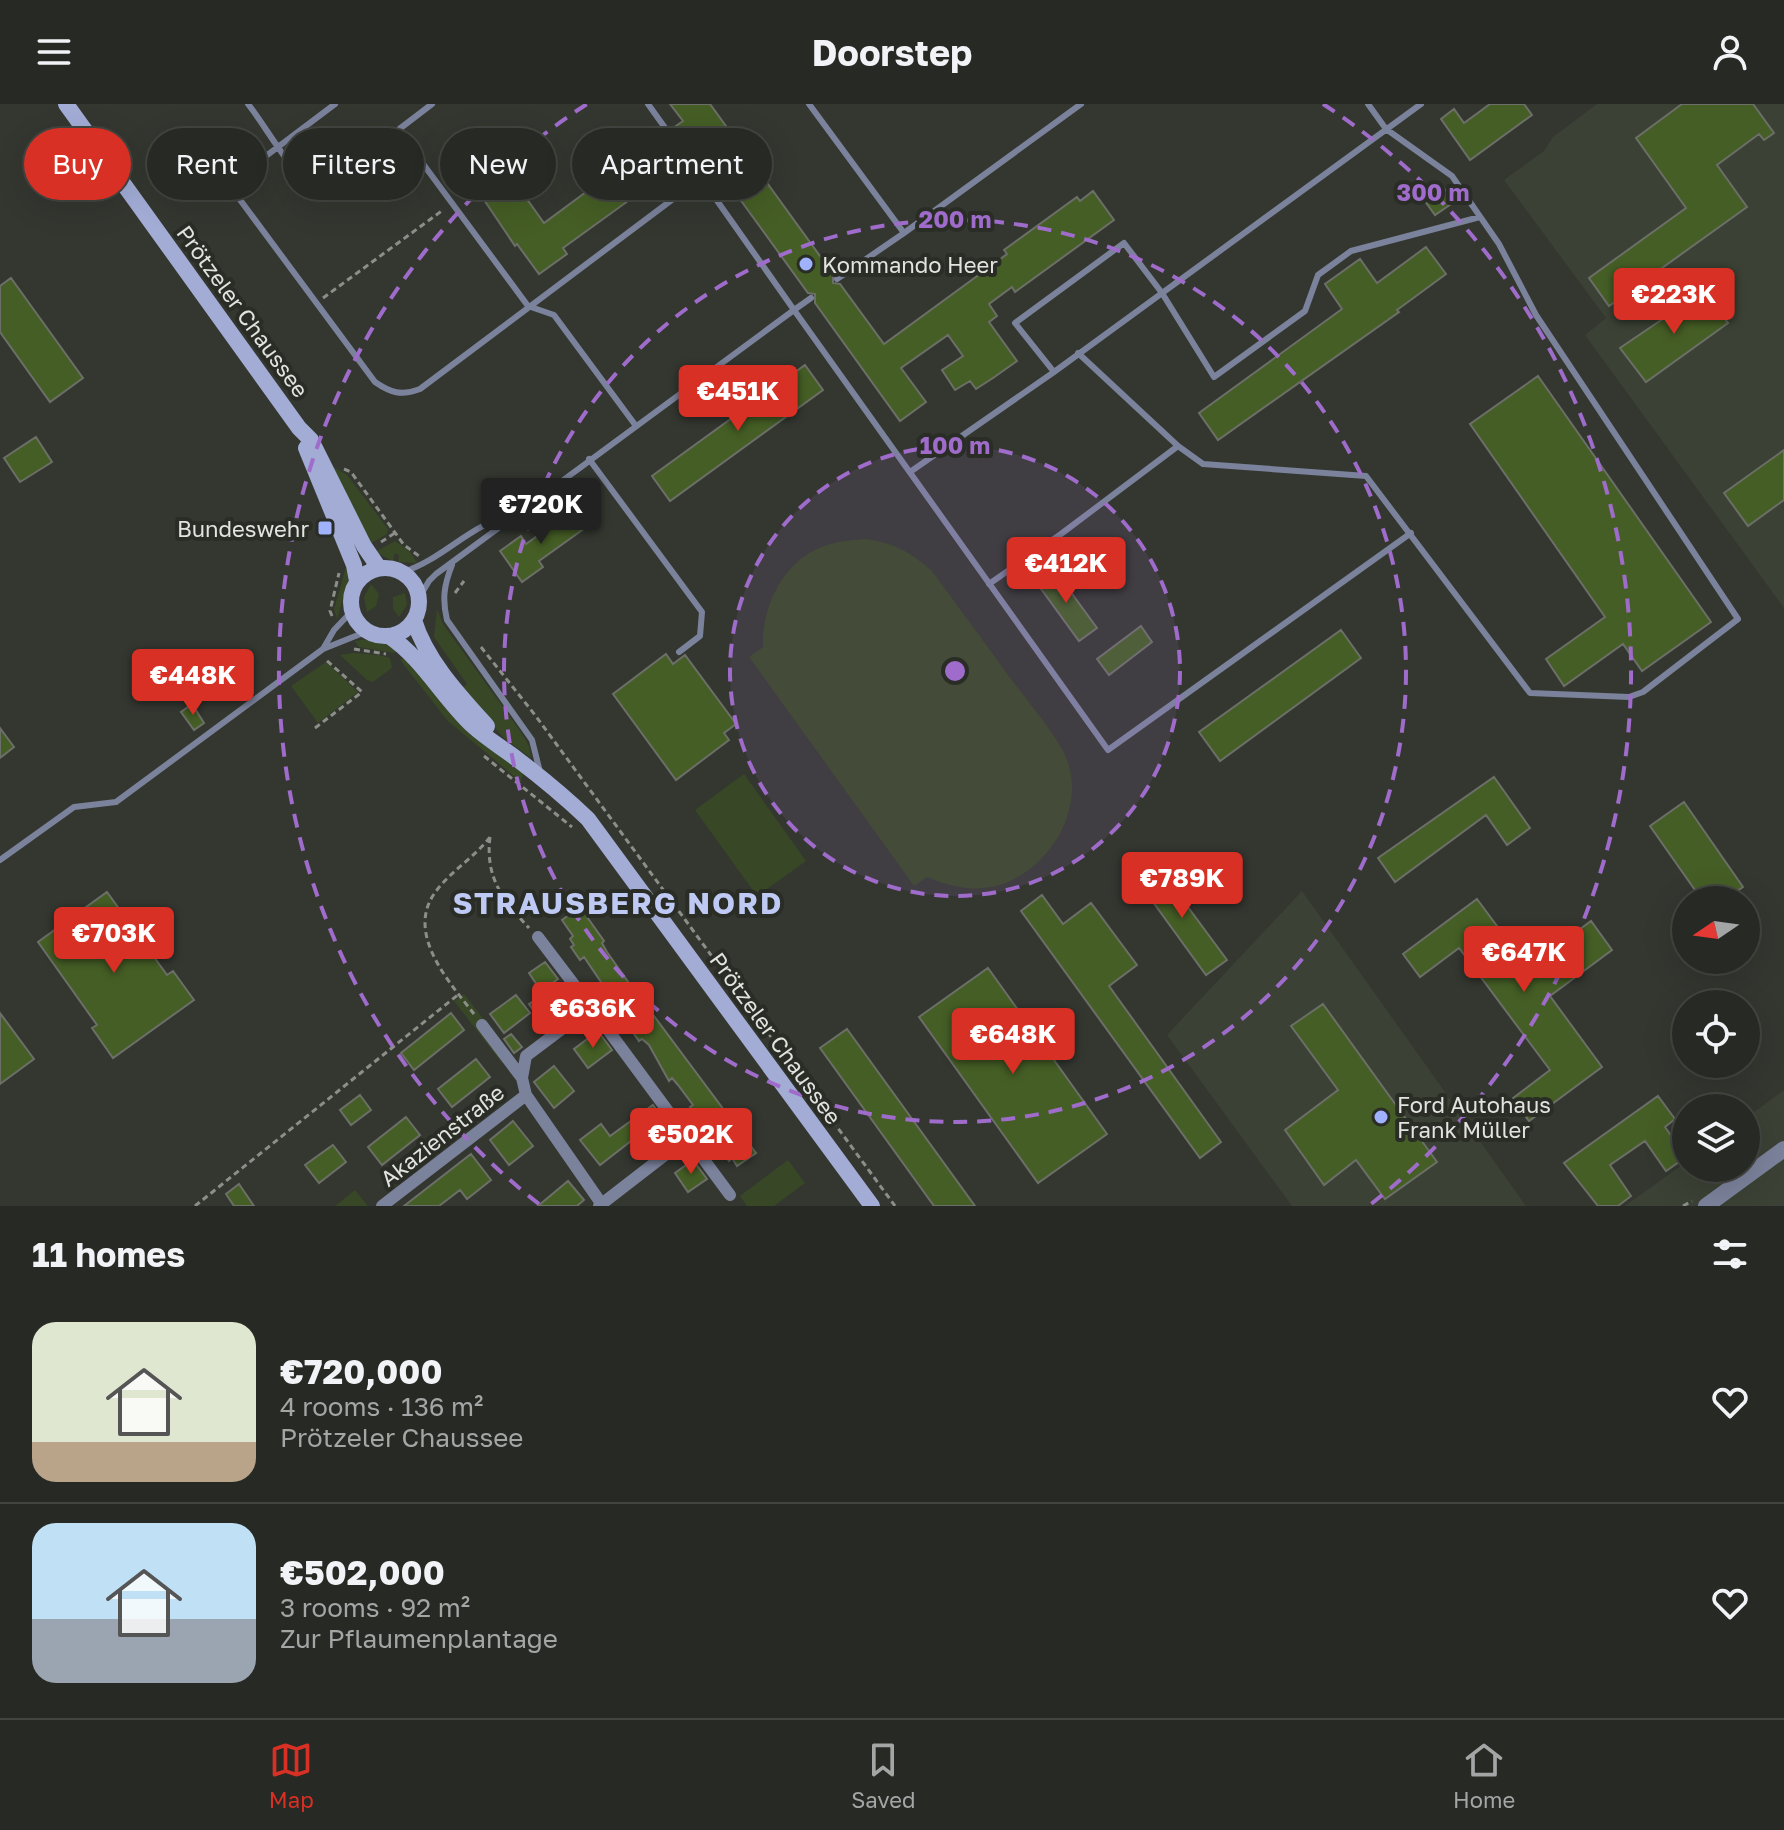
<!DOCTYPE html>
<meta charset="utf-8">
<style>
:root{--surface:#272924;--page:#2f312c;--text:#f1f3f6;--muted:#a4a6a6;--line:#434541;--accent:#d93025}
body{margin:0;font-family:"Golos Text",sans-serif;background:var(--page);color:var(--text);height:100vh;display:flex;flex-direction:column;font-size:30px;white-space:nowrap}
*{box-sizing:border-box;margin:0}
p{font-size:26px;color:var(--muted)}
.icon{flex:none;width:44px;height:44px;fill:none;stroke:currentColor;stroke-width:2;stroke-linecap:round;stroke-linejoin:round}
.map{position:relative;height:1102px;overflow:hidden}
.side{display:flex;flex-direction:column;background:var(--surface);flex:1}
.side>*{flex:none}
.hud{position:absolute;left:24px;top:24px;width:800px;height:72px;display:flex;gap:16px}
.needle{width:52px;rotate:257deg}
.fabs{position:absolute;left:1672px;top:782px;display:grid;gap:16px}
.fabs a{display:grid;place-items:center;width:88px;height:88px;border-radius:50%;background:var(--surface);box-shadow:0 8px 32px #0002,0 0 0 2px var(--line);font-size:40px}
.price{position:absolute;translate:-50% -68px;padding:0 18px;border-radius:8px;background:var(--accent);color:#fff;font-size:26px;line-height:52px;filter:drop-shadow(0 2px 4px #0008)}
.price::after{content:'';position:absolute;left:50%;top:48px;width:24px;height:18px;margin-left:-12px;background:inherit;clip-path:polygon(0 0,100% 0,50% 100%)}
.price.selected{background:#222;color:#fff}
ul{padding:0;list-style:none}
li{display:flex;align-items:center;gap:24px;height:200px;padding:0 32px}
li+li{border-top:2px solid var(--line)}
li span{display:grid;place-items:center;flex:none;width:224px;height:160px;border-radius:24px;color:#555}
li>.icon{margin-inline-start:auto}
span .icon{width:96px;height:96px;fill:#fffc;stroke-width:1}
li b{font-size:34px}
h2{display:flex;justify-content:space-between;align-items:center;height:96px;padding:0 32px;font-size:34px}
.tag{padding:0 28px;border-radius:36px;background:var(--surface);box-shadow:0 8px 32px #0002,0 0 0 2px var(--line);font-size:28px;line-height:72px}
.tag.selected{background:var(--accent);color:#fff}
header{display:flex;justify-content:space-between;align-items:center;height:104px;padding:0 32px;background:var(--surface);font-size:36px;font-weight:700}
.menu{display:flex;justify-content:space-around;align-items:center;height:112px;border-top:2px solid var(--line);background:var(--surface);font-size:22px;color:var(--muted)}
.menu a{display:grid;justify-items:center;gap:4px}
.menu .selected{color:var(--accent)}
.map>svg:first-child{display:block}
.built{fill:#3b4134}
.green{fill:#384725}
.building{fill:#455e25;stroke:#6b6f67;stroke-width:2}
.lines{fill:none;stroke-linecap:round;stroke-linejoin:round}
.path{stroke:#8c8f89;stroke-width:3;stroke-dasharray:6 4;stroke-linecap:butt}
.service{stroke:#7b829b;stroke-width:6}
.minor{stroke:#7b829b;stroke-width:12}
.tertiary{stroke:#7b829b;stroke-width:16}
.secondary{stroke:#a2acd5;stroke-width:16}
.ring{fill:none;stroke:#9f6ccb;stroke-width:4;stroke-dasharray:14 10}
.poi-dot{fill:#a1b2fd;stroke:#2a2d26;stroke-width:3}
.labels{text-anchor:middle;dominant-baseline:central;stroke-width:8;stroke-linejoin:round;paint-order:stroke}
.poi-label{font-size:22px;fill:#e2e4e0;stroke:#2a2d26;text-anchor:start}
.street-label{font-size:22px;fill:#e2e4e0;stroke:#2a2d26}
.district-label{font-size:30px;font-weight:bold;letter-spacing:2px;fill:#bfcaf4;stroke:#2a2d26}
.centre{fill:#9f6ccb;stroke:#2a2d26;stroke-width:4}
.ring-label{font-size:24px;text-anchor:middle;font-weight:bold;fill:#9f6ccb;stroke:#2a2d26;stroke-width:8;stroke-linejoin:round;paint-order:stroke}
</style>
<header><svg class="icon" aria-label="menu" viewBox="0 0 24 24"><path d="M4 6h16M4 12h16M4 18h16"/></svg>Doorstep<svg class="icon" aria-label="person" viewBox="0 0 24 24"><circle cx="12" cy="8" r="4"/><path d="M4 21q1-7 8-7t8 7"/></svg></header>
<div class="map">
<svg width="1784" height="1102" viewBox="0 0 1784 1102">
<rect width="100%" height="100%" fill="#343730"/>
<!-- built -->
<path class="built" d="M1597 0H1784V504L1585 231 1606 214 1504 76 1544 47 1553 33Z
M1302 787 1526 1102H1292L1167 931Z
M1784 986V1102H1625L1686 1058V1064H1746V1014Z"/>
<!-- green -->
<path class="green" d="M330 361 347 371 388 425 387 430 368 441Z
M866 435C896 440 909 447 932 467 957 501 983 536 1008 571 1026 595 1047 619 1062 645 1086 687 1064 739 1030 765 997 790 964 789 927 773L914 782 749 553 763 543C761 498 788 448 835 439 845 436 856 436 866 435Z
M395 437 410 448 417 459 398 458 399 451 395 449 393 457 375 448Z
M346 463H348L349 474 337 515 334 505Z
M371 480 379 490 376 502 367 508 364 493Z
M405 489 407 501 399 513 393 505V493Z
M437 505 443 520 521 628 529 642 531 654 504 634 461 585 467 580 434 533Z
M367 535 383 539 386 538 399 545 394 549 359 543 355 537Z
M353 549 379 551 390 554 392 564 373 578 367 576 340 551Z
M407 552 523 669 521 678 448 617 400 556Z
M326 558 358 588 318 619 291 582Z
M744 670 806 757 757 792 695 706Z
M464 890 511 951 502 959 454 897Z
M788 1056 805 1079 774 1102H747L740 1092Z
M355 1086 368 1102H335Z"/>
<!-- building -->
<path class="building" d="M670 0H710L833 170V179L840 180 884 240 995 159 1007 150 1004 146 1077 93 1080 97 1093 87 1114 116 1015 188 1012 183 989 200 997 212 989 218 1017 257 993 274 976 285 970 277 955 286 942 266 963 252 948 231 901 264 926 298 900 317 815 199V190L808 189 702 43 692 50H683L682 58 563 144 567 150 539 170 517 140 515 142 474 81 502 60 544 119 663 31 668 34 672 32 673 24 683 17Z
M1490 0H1524L1532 11 1470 56 1441 15 1454 5 1464 19Z
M1682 0H1753L1774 29 1764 36 1759 30 1717 61 1747 103 1609 202 1589 174 1686 104 1636 34Z
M1441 80 1454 98 1435 111 1422 93Z
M1426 143 1446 170 1397 206 1399 208 1218 336 1199 309 1342 205 1325 180 1360 155 1377 179Z
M11 174 83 274 50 298 0 228V182Z
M1704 187 1728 219 1646 278 1620 244Z
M805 261 823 286 670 397 652 372Z
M1538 272 1711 518 1642 567 1623 540 1564 582 1546 555 1605 513 1470 320Z
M36 333 52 358 20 378 4 354Z
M1784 346V396L1748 422 1724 389Z
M573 406 585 424 539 457 543 463 522 478 500 447 521 432 526 440Z
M1054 465 1097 524 1079 537 1036 478Z
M1141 522 1152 538 1109 571 1097 555Z
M1341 526 1361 554 1220 657 1199 628Z
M666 550 673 560 685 551 736 620 724 629 729 636 676 676 613 590Z
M192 600 204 619 194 626 181 608Z
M0 624 14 643 0 654Z
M1494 673 1530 724 1507 741 1486 711 1395 778 1378 754Z
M1684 698 1743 783 1724 796H1702L1650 722Z
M1157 761 1227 856 1206 871 1137 776Z
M107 788 167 871 173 867 194 896 113 954 92 924 97 921 38 838Z
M1042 791 1063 820 1091 799 1137 861 1109 882 1221 1038 1200 1054 1021 807Z
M1477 795 1528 864 1591 817 1612 846 1550 892 1602 963 1529 1017 1512 995 1550 966 1459 844 1420 873 1403 850Z
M580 803 604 837 602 839 607 848 653 913 654 912 756 1049 737 1062 732 1054 729 1057 720 1044 723 1042 708 1021 702 1014 699 1016 690 1003 693 1001 678 981 672 974 669 977 649 941 642 935 639 937 630 924 633 922 613 893 610 896 601 883 603 881 584 853 580 856 571 843 574 841 570 835 573 832 562 816Z
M545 858 558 875 541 887 529 869Z
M988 864 1107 1030 1038 1079 919 913Z
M516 891 530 909 504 929 490 910Z
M538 894 546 904 537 911 529 900Z
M1323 900 1437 1058 1385 1095 1356 1056 1324 1081 1285 1026 1338 986 1291 922Z
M0 909 34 955 0 980Z
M451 909 464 926 414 966 401 949Z
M847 925 975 1102H934L820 944Z
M598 927 612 946 588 964 574 945Z
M511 930 522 943 514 949 504 935Z
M476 955 490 973 452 1003 438 985Z
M554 962 574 987 554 1004 534 978Z
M360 991 371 1006 351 1021 340 1006Z
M1658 992 1675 1015 1665 1023 1686 1053 1666 1067 1645 1037 1610 1061 1631 1092 1618 1102H1598L1564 1059Z
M653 1001 667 1021 640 1040 635 1034 600 1061 580 1036 601 1020 610 1032Z
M406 1013 420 1031 382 1061 368 1043Z
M513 1017 533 1042 509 1061 490 1036Z
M333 1041 346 1058 319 1079 305 1061Z
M471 1050 491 1076 467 1095 460 1086 439 1102H404Z
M693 1056 707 1075 688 1088 675 1069Z
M568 1077 584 1096 577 1102H538Z
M239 1080 254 1102H234L226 1090Z"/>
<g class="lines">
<!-- path -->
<path class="path" d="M323 194 443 106
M344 365 351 368 404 441 419 452
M381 438 395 429
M455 489 464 477
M332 512 330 507 339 469
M481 543 535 611 895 1102
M354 545 386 550
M315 624 362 588 325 555
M484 652 572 723
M490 733C485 774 503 796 529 824
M474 910C450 879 406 831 434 790 449 768 474 754 490 733
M195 1102 459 890
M1683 1102 1692 1097"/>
<!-- service -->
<path class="service" d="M248 0C262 18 274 39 288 57 318 92 370 44 398 26L528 202 554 211 636 322
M335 0 238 73 234 82 235 89 375 278C391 289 401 292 420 285L701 74
M648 0 668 28
M809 0 904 129 1081 0
M398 26 432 0
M837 175 904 129
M811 194 794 206 1108 646 1411 429
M1078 249 1178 342 1203 360 1366 372 1530 589 1629 593 1643 588 1738 515 1536 211 1499 140 1452 72 1386 25 1368 0
M1054 268 1015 219 1124 139 1162 189 1214 273 1305 207 1318 171 1351 147 1480 113
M589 355 702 508 700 532 679 548
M910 368 1054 268 1421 0
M452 461C444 481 442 495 447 516L532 636 540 668
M403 468C444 455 471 419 513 411
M989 480 1061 430 1178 342
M419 494 429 477 436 470 794 206 687 54
M323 545 334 526 352 507
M0 756 74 703 116 698 323 545 368 527"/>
<!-- minor -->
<path class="minor" d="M538 833 591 903
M482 921 522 974 526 991 603 1102
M522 974 526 952 591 903 730 1091
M382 1102 526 991
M599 1102 687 1034"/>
<!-- tertiary -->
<path class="tertiary" d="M1706 1102 1784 1045"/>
<!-- secondary -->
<path class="secondary" d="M66 0 299 324 311 336 364 442 379 464
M306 344 354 461 357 477
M351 498a34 34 0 1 1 68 0a34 34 0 1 1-68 0Z
M414 516C426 556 459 591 487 622
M389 532C423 555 443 594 473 622 487 635 503 644 517 655 542 674 566 694 588 715L872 1102"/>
</g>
<!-- distance rings -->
<circle cx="955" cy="567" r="225" fill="#9f6ccb" fill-opacity=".12"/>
<g class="ring">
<circle cx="955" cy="567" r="225"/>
<circle cx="955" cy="567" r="451"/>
<path d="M539 1100A676 676 0 0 1 587 0M1323 0A676 676 0 0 1 1371 1100"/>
</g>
<!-- markers -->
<g class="poi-dot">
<circle cx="806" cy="160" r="8"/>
<rect x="317" y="416" width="16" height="16" rx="4"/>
<circle cx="1381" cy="1013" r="8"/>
</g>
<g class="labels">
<!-- poi labels -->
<g class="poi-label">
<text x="822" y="160">Kommando Heer</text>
<text x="309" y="424" text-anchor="end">Bundeswehr</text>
<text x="1397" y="1000">Ford Autohaus<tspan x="1397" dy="25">Frank Müller</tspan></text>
</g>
<!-- street labels -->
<g class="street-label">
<text transform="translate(243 207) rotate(54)">Prötzeler Chaussee</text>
<text transform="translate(776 934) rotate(54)">Prötzeler Chaussee</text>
<text transform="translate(442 1031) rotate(-38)">Akazienstraße</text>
</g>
<!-- district labels -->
<g class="district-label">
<text x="618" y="799">STRAUSBERG NORD</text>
</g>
</g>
<circle cx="955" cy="567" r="12" class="centre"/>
<g class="ring-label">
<text x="1433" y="97">300 m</text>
<text x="955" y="124">200 m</text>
<text x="955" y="350">100 m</text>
</g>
</svg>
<div class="fabs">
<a><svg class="needle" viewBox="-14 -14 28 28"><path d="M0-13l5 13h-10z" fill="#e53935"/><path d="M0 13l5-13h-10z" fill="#a4a6a6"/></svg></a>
<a><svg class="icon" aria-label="locate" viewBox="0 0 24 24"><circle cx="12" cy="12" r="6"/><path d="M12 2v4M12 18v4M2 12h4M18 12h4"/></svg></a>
<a><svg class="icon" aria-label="layers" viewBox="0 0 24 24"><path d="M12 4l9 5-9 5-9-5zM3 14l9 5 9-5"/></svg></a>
</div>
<b class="price" style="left:1674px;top:232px">€223K</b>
<b class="price" style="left:738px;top:329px">€451K</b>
<b class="price selected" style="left:541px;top:442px">€720K</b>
<b class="price" style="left:1066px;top:501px">€412K</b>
<b class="price" style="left:193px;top:613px">€448K</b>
<b class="price" style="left:1182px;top:816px">€789K</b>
<b class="price" style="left:114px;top:871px">€703K</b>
<b class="price" style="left:1524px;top:890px">€647K</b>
<b class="price" style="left:593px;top:946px">€636K</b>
<b class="price" style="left:1013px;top:972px">€648K</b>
<b class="price" style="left:691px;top:1072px">€502K</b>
<div class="hud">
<a class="tag selected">Buy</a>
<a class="tag">Rent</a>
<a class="tag">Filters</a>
<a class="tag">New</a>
<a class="tag">Apartment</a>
</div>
</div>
<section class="side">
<h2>11 homes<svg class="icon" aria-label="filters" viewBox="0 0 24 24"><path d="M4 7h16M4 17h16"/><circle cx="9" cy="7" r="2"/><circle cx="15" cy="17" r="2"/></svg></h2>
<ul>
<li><span style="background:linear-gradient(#dfe7d0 75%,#b9a48a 0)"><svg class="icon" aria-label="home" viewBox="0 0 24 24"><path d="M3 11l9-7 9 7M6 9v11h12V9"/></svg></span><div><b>€720,000</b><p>4 rooms · 136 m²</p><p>Prötzeler Chaussee</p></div><svg class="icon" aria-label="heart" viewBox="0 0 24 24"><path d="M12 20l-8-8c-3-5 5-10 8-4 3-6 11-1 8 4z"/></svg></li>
<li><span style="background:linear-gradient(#bfe0f5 60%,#9aa5b1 0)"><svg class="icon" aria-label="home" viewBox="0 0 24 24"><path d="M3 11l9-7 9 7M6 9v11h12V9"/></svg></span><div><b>€502,000</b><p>3 rooms · 92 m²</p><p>Zur Pflaumenplantage</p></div><svg class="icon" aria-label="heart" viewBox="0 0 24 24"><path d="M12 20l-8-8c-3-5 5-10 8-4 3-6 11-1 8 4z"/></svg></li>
</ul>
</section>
<nav class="menu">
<a class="selected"><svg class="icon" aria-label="map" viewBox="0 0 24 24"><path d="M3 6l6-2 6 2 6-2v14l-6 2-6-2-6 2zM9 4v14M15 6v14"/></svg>Map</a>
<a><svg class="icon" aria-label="saved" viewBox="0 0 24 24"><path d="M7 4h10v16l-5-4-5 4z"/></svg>Saved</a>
<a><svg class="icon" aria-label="home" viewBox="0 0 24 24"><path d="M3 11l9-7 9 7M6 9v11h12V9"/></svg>Home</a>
</nav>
